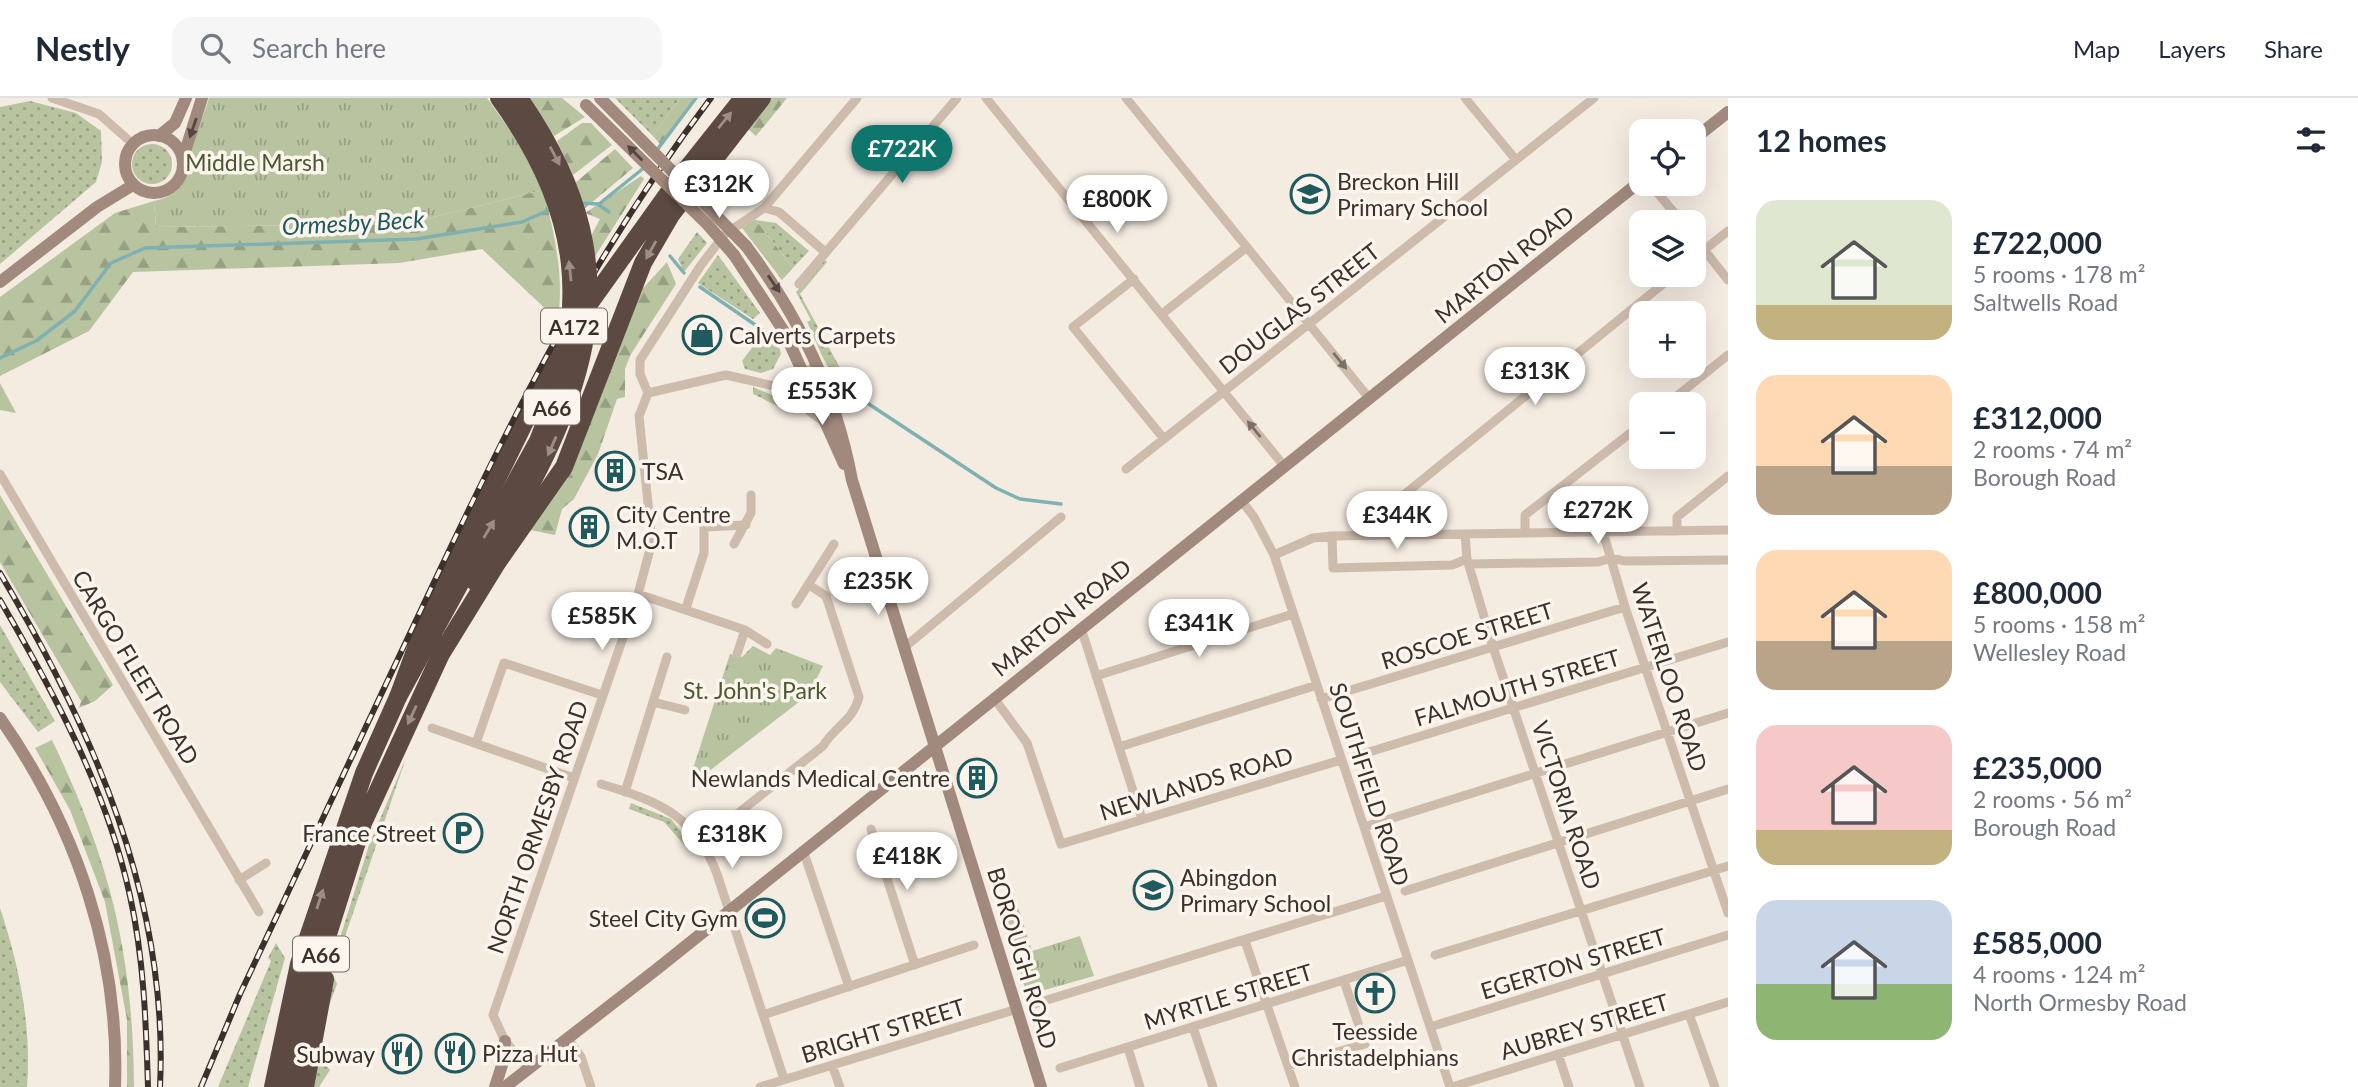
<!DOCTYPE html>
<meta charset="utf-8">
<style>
:root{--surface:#fff;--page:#f6f6f7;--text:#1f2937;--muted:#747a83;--line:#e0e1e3;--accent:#0f766e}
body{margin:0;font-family:Lato,sans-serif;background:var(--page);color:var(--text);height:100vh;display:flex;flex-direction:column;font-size:26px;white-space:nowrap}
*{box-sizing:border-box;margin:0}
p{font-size:23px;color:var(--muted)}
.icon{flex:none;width:38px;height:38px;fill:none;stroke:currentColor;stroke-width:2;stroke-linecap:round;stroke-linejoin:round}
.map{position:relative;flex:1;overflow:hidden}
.side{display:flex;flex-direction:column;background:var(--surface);width:630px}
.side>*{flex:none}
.tools{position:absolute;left:1629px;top:21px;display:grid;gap:14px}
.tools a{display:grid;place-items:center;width:77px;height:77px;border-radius:14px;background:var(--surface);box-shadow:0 7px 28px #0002;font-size:35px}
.price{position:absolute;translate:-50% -60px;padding:0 16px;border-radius:24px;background:#fff;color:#222;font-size:23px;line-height:46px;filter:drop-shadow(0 2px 4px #0008)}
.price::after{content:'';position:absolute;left:50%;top:42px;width:21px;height:16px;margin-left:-10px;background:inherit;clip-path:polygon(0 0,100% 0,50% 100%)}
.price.active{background:var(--accent);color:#fff}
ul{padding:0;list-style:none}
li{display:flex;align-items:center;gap:21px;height:175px;padding:0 28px}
li span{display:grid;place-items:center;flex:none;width:196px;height:140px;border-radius:21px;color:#555}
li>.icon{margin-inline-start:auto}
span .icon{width:84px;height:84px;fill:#fffc;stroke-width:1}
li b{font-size:30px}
h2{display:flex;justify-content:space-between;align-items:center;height:84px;padding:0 28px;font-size:30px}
header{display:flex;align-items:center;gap:42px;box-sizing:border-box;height:98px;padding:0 35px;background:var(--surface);border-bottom:2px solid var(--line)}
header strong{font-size:33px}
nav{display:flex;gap:38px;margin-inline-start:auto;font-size:24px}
.search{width:490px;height:63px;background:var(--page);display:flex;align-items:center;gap:18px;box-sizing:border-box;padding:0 24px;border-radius:21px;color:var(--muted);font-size:26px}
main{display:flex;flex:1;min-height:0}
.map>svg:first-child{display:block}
.grass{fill:url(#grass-dots)}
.forest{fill:url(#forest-firs)}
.park{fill:url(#park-tufts)}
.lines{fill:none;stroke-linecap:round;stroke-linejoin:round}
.stream{stroke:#7fb0b2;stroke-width:3.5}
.street{stroke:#cdbbac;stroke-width:9}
.secondary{stroke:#a18a7d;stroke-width:12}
.highway{stroke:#5c4a42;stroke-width:18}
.rail-casing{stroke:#3b302b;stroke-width:6}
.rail{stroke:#fbf5ee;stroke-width:3.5;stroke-dasharray:10;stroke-linecap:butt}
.secondary-bridge{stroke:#a18a7d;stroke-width:12}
.highway-bridge{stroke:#5c4a42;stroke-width:18}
.oneway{fill:#9c8e87}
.oneway2{fill:#544640}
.oneway3{fill:#7d6f65}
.labels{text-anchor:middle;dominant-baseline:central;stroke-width:7;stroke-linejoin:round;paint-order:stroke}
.shield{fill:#fbf5ee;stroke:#756b66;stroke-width:2}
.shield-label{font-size:21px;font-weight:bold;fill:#3b302b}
.park-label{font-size:23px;fill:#4a5a2e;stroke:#fbf5ee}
.poi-label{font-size:23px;fill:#3b302b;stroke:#fbf5ee;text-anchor:start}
.street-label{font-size:23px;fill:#3b302b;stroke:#fbf5ee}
.water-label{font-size:24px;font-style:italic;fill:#1f5a5e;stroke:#fbf5ee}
</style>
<header>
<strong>Nestly</strong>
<div class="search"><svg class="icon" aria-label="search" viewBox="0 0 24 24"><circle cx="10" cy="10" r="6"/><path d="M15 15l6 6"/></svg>Search here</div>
<nav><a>Map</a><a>Layers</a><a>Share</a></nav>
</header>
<main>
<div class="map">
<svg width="1728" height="989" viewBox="0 0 1728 989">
<defs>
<pattern id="grass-dots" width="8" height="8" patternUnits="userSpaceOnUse" patternTransform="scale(1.75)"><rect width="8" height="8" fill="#b8c4a0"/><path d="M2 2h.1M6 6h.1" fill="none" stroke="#97a083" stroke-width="1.8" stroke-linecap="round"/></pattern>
<pattern id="forest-firs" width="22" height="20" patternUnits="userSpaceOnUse" patternTransform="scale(1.75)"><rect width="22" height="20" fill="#b8c4a0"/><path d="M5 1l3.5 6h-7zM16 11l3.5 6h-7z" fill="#97a083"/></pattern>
<pattern id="park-tufts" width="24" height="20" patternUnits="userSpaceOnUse" patternTransform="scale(1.75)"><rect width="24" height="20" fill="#b8c4a0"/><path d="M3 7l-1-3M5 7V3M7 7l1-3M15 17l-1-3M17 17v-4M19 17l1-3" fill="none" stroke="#97a083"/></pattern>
</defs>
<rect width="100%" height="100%" fill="#f4ebe1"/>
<!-- grass -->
<path class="grass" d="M615 0H680L653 38Z
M30 3 76 15 101 33 102 64 96 84 0 166V9Z
M132 66a20 20 0 1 1 40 0a20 20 0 1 1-40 0Z
M756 122 776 125 809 153 793 170Z
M697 134 707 145 684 174 678 161Z
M718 157 760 215 753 221 698 185Z
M825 162 827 164 800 196 847 283 867 296C831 296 821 251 807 224L811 222 796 194Z
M761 238 780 251 781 256 773 271 761 275 745 271 742 263Z
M753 289 798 308 794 316 753 296Z
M0 527 55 623 38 634 0 584Z
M406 660 338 859H334L369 747Z
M631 705 671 721 689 744 687 750 664 724 629 711Z
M0 810C19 867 32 929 27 989H0Z
M276 845 285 860 248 989H218L271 863 268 860Z
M331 872 337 886C328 912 309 948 330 972L319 989H311Z"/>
<!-- forest -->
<path class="forest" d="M527 0H562L585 19 554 38Z
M680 0H694L660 46 653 38Z
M769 0H787L756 38 747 30Z
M582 25H591L612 47 573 77 557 43Z
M615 51 633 70 584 111 575 85Z
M641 78 644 81 594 160 590 140 600 121 585 115Z
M543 92C554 133 563 172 559 214L552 217 482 151 399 165 133 174 89 233 0 278V199L115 115 154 103 156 129 405 126Z
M755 121 793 170 782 182 742 130Z
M667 164 676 186 631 256 625 271V299L617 301 598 356 574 401 562 411 555 437 530 432 635 199Z
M0 285 16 315 0 312Z
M0 397 113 587 95 603 79 610 81 603 0 464Z
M52 642C110 763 133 854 134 989H127V922L105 804 70 712 35 650Z"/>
<!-- park -->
<path class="park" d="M209 0H487L525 53 543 92 405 126 156 129 154 103C184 97 186 80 191 54 194 36 204 18 209 0Z
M753 548 770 557 776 550 823 568 808 597 704 677 690 680 730 556 742 559Z
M1015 800 1032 853 1080 838 1094 878 1027 897 1000 805Z"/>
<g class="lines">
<!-- stream -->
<path class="stream" d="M657 52 696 0
M578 105 599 106 645 69
M599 107 609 114
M670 158 684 175
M700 189 776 241
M0 260 36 243 75 213 111 165 145 150 416 141 522 124 551 111
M837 285 996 390 1020 401 1061 406"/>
<!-- street -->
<path class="street" d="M52 0 99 16 133 46
M986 0 1284 368
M1126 0 1369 300
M1465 0 1516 62
M1650 86 1682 124
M764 110 779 114 825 154
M1694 139 1728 182
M1694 160 1728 133
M1134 181 1073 229 1164 341
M799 186 957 0
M1162 216 1247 149
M774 288 822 322
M648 295 640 276V262L701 167 725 136 764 110 857 0
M1667 306 1728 257
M1126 371 1594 0
M0 376 259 814
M1241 402 1254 419 1274 457 1450 989
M706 429 746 427
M1677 433V419L1728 378
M1603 434 1625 509 1728 815
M1525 435V417L1642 326
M1465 436 1467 461 1493 549 1640 989
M1383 437V417L1389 409 1674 177
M1332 438 1333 470 1452 467 1467 461
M734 446 751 415V397
M1274 457 1313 440 1332 438 1728 432
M1469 466 1598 464 1612 460 1624 463 1728 462
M638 496 745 532 767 546
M796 506 834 446
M686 510 704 455V412
M1081 530 1142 721
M906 548 1061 419
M737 556 745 532
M1096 578 1293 516
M994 600 1027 645 1061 746 1341 662
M1321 601 1625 509
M653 604 685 612
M432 630 574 680
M476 645 504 565 602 597
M1119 649 1317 587
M1356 658 1728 544
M601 686C658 703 695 717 717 776L784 981
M625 694 667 559
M1364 729 1728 615
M871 731 915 867
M703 743 823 648C836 627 853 623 859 599L826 498 809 487
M803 752 849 889
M239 782 266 765
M1405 793 1728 691
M1245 843 1295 989
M1435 857 1728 768
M1034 906 1386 798
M1689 916 1715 989
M763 917 974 847
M1193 929 1213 989
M1430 929 1728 837
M568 941 581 959 591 989
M1128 950 1140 989
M1558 956 1569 989
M832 967 840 989
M1288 968 1365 946 1344 883
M1060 970 1408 862
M529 971 505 943 493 917 638 496 652 444 639 318 648 295 726 277 774 288 817 268
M760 989 1017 911
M1452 989 1728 904"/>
<!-- secondary -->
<path class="secondary" d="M125 66a29 29 0 1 1 58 0a29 29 0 1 1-58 0Z
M159 38 175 25 186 0
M1694 41 1728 14
M183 60 202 0
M746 148C800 220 835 293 852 382L1041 989
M734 157 785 235 844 366
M0 184 97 109 133 87
M0 620C76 728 120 856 115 989
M495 989 503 964 505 943
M505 989 657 871 1642 82"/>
<!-- highway -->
<path class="highway" d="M584 213 677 83 743 0
M441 556 497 465 564 369 643 165 671 117 762 0
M273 989 299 866 364 675 398 599 422 534 565 242
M288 989 311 890 363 725 446 545
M305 989 325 881"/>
<defs>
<path id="rail" d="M0 475C93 632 169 802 160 989
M0 502C54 595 107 692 130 798 144 861 146 925 148 989
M201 989 240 896C300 769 360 641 420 514 506 331 588 162 711 0"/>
</defs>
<!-- rail casing -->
<use href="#rail" class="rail-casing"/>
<!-- rail -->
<use href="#rail" class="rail"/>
<!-- secondary-bridge -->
<path class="secondary-bridge" d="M600 0 746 148
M586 7 708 127 734 157"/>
<!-- highway-bridge -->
<path class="highway-bridge" d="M475 484C577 313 648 185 519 0
M398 599 538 343C592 213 582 114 499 0"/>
</g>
<!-- one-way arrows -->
<defs><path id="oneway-solid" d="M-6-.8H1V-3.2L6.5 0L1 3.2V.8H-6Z" transform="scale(1.75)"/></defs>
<g class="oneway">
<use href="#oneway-solid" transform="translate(725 22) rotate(-51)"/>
<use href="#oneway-solid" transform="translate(555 58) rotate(62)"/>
<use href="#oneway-solid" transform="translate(651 152) rotate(119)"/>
<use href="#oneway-solid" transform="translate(570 173) rotate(-96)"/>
<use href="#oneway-solid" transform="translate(552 348) rotate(114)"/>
<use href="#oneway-solid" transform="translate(489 431) rotate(-59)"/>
<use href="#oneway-solid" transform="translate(412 617) rotate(115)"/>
<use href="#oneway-solid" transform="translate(320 801) rotate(-72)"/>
</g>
<g class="oneway2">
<use href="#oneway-solid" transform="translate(193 30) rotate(109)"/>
<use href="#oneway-solid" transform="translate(635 55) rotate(-135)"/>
<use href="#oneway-solid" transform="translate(774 186) rotate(55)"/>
</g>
<g class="oneway3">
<use href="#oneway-solid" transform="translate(1340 263) rotate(51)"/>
<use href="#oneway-solid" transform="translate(1254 331) rotate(-129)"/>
</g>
<!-- icons -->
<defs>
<symbol id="school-ring" viewBox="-11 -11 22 22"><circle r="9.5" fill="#fbf5ee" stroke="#1f5a5e" stroke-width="1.5"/><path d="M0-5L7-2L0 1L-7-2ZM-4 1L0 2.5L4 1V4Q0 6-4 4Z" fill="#1f5a5e"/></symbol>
<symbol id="shop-ring" viewBox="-11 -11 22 22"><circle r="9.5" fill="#fbf5ee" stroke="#1f5a5e" stroke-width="1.5"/><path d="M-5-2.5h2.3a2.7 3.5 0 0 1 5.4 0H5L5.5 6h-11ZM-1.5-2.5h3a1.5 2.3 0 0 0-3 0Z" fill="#1f5a5e"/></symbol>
<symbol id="building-ring" viewBox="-11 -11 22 22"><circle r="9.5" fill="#fbf5ee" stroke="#1f5a5e" stroke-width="1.5"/><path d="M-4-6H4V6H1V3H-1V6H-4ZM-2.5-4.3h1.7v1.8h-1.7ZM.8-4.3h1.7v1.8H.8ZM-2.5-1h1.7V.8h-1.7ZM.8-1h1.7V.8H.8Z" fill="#1f5a5e"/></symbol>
<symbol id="parking-ring" viewBox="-11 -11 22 22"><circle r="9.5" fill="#fbf5ee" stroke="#1f5a5e" stroke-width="1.5"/><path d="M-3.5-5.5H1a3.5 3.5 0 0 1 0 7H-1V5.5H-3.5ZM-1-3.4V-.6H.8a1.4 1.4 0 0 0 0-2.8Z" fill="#1f5a5e"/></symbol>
<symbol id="stadium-ring" viewBox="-11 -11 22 22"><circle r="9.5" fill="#fbf5ee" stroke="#1f5a5e" stroke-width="1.5"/><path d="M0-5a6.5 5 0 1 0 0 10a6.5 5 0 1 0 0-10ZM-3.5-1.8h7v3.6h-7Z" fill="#1f5a5e"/></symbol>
<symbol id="church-ring" viewBox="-11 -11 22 22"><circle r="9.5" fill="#fbf5ee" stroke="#1f5a5e" stroke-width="1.5"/><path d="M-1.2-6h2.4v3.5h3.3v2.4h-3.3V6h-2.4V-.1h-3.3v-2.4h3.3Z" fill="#1f5a5e"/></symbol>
<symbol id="restaurant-ring" viewBox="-11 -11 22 22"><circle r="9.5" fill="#fbf5ee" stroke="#1f5a5e" stroke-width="1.5"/><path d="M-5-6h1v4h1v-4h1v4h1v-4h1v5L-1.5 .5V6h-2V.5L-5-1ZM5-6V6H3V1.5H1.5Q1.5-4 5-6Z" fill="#1f5a5e"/></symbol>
</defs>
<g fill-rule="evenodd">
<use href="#school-ring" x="1288" y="74" width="44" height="44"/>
<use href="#shop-ring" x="680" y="215" width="44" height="44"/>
<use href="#building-ring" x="593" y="351" width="44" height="44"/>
<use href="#building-ring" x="567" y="407" width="44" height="44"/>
<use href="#building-ring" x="955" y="658" width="44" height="44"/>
<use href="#parking-ring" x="441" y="713" width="44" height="44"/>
<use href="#school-ring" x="1131" y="770" width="44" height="44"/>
<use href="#stadium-ring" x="743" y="798" width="44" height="44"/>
<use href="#church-ring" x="1353" y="873" width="44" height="44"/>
<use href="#restaurant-ring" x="433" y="933" width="44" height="44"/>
<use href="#restaurant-ring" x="380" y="934" width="44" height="44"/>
</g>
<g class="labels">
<!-- shield labels -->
<g class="shield">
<rect x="541" y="210.5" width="66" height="35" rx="5"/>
<rect x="524" y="291.5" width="56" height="35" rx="5"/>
<rect x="293" y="838.5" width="56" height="35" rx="5"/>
</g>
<g class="shield-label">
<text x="574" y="228">A172</text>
<text x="552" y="309">A66</text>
<text x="321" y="856">A66</text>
</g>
<!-- park labels -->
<g class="park-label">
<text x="255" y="64">Middle Marsh</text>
<text x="755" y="592">St. John's Park</text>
</g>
<!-- poi labels -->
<g class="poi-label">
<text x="1337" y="83">Breckon Hill<tspan x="1337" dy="26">Primary School</tspan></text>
<text x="729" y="237">Calverts Carpets</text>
<text x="642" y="373">TSA</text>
<text x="616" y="416">City Centre<tspan x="616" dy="26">M.O.T</tspan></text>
<text x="950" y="680" text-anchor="end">Newlands Medical Centre</text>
<text x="436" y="735" text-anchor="end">France Street</text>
<text x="1180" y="779">Abingdon<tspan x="1180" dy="26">Primary School</tspan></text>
<text x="738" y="820" text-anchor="end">Steel City Gym</text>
<text x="1375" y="933" text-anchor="middle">Teesside<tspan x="1375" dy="26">Christadelphians</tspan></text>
<text x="482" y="955">Pizza Hut</text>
<text x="375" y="956" text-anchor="end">Subway</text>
</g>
<!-- street labels -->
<g class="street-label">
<text transform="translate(1504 166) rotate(-39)">MARTON ROAD</text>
<text transform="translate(1299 210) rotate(-38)">DOUGLAS STREET</text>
<text transform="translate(1061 519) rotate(-39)">MARTON ROAD</text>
<text transform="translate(1467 537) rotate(-17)">ROSCOE STREET</text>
<text transform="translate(136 569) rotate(59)">CARGO FLEET ROAD</text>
<text transform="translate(1670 579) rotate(72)">WATERLOO ROAD</text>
<text transform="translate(1517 589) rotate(-17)">FALMOUTH STREET</text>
<text transform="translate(1196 685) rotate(-17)">NEWLANDS ROAD</text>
<text transform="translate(1370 686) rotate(72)">SOUTHFIELD ROAD</text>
<text transform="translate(1567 707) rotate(72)">VICTORIA ROAD</text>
<text transform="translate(537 729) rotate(-71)">NORTH ORMESBY ROAD</text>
<text transform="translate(1023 860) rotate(73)">BOROUGH ROAD</text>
<text transform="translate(1573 865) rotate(-17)">EGERTON STREET</text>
<text transform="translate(1228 898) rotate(-17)">MYRTLE STREET</text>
<text transform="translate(1584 928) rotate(-17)">AUBREY STREET</text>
<text transform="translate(883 932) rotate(-17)">BRIGHT STREET</text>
</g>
<!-- water labels -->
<g class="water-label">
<text transform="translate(353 124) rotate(-3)">Ormesby Beck</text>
</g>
</g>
</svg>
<div class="tools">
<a><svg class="icon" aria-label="locate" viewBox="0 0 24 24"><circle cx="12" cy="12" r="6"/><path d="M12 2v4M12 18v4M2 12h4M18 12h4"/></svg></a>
<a><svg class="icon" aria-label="layers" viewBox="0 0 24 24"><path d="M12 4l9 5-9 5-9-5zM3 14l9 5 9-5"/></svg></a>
<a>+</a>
<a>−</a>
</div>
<b class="price active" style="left:902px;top:87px">£722K</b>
<b class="price" style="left:719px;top:122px">£312K</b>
<b class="price" style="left:1117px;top:137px">£800K</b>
<b class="price" style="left:1535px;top:309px">£313K</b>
<b class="price" style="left:822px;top:329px">£553K</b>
<b class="price" style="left:1598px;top:448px">£272K</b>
<b class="price" style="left:1397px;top:453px">£344K</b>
<b class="price" style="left:878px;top:519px">£235K</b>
<b class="price" style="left:602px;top:554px">£585K</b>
<b class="price" style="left:1199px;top:561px">£341K</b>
<b class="price" style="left:732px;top:772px">£318K</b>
<b class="price" style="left:907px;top:794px">£418K</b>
</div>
<section class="side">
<h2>12 homes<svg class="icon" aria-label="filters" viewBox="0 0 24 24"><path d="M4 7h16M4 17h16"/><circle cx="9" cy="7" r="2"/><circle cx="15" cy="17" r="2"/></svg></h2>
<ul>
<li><span style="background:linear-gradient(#dfe7d0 75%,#c2b280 0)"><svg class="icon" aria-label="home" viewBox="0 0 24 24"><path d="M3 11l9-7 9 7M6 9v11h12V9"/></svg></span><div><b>£722,000</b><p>5 rooms · 178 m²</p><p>Saltwells Road</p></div></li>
<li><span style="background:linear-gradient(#ffd9b3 65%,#b9a48a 0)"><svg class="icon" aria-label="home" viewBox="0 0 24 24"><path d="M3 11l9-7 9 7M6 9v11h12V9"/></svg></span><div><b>£312,000</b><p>2 rooms · 74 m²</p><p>Borough Road</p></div></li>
<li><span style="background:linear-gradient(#ffd9b3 65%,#b9a48a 0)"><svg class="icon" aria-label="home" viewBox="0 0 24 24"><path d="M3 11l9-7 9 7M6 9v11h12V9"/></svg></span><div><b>£800,000</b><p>5 rooms · 158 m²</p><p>Wellesley Road</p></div></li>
<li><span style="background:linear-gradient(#f6c9c9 75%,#c2b280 0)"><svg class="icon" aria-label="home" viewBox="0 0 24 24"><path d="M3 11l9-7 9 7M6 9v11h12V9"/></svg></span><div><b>£235,000</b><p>2 rooms · 56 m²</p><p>Borough Road</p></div></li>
<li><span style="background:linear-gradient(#c9d6e8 60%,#8fb573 0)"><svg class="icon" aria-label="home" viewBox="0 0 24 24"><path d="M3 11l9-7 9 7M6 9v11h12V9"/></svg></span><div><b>£585,000</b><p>4 rooms · 124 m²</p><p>North Ormesby Road</p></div></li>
</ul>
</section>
</main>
